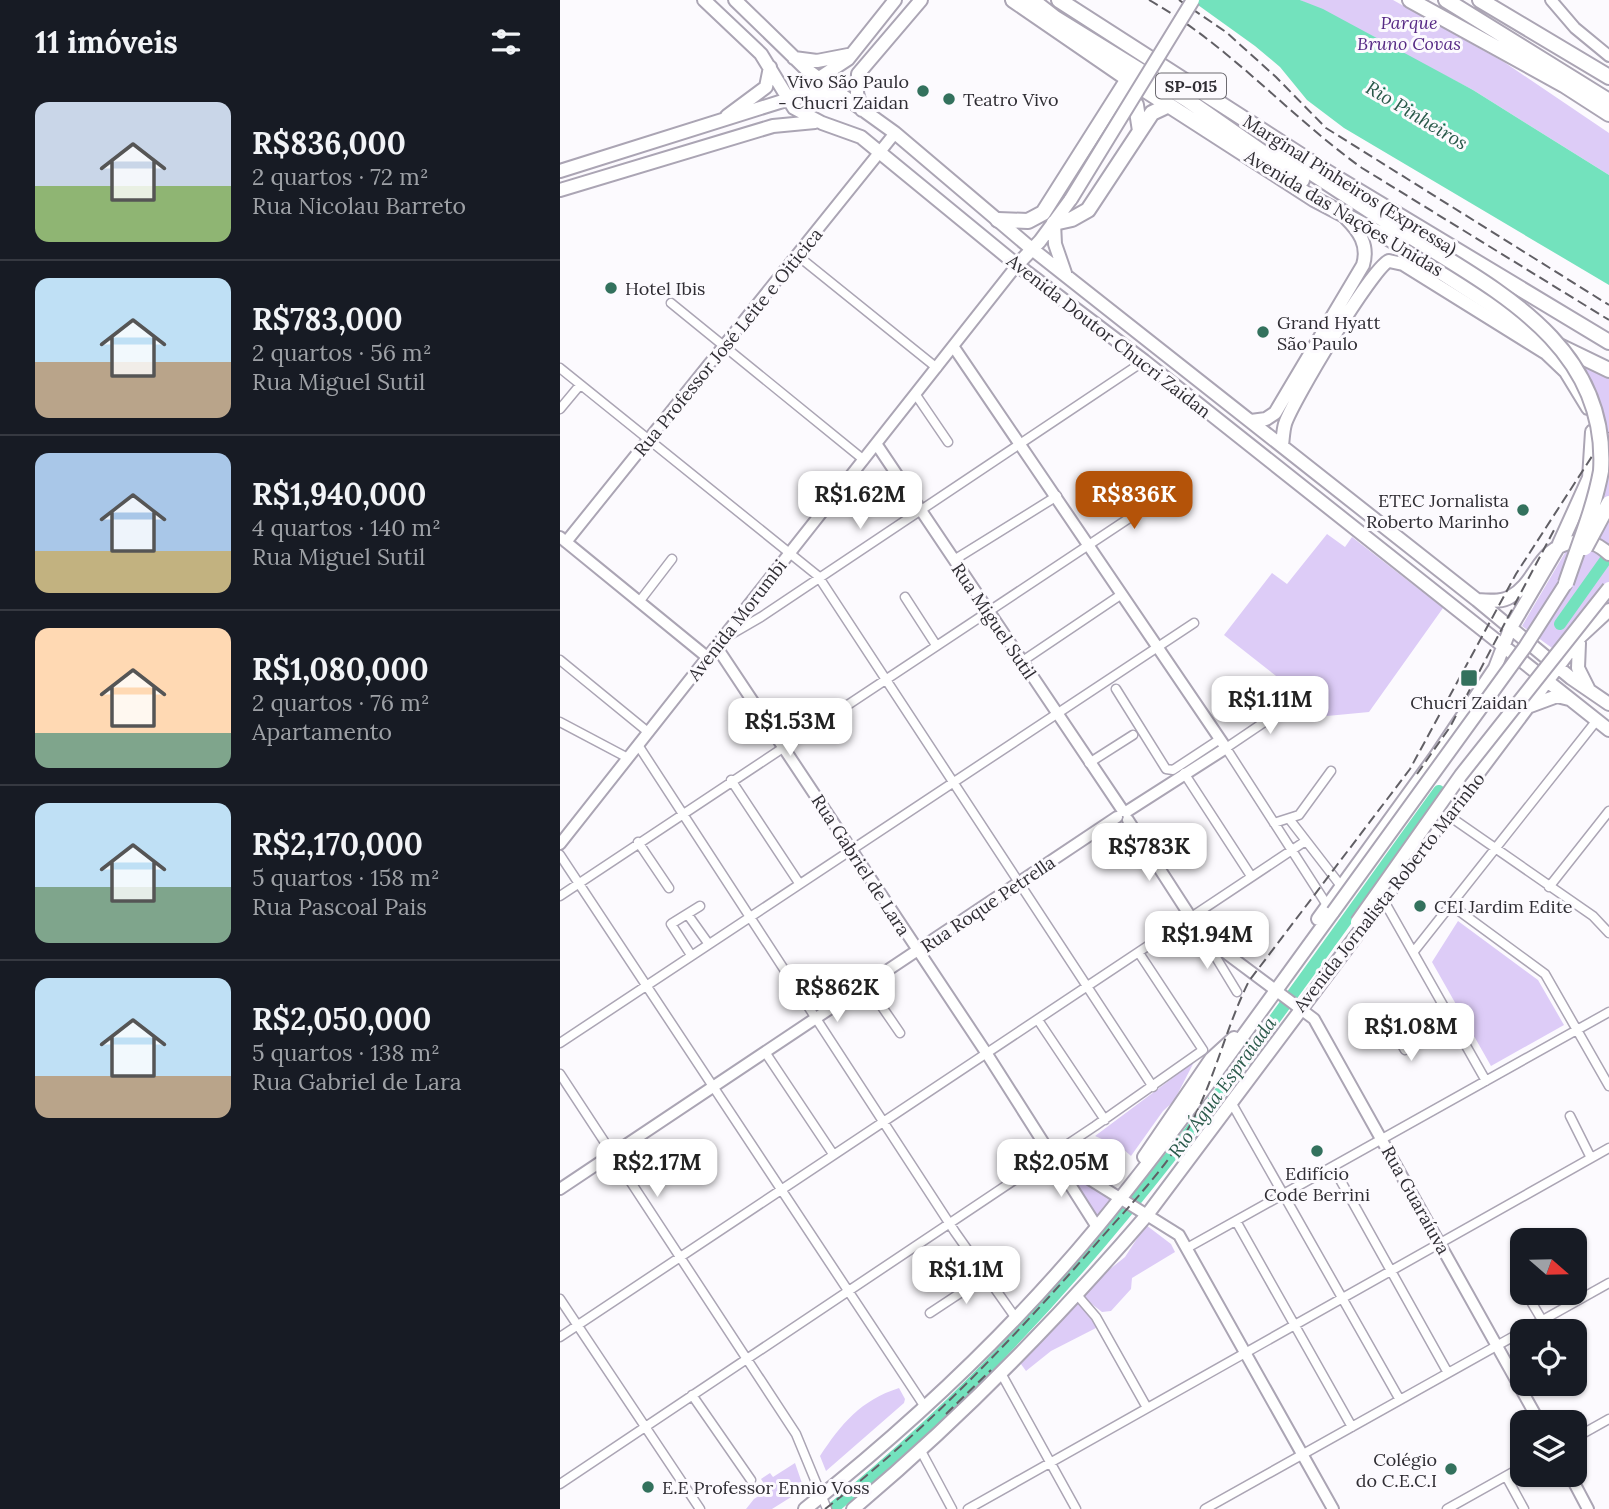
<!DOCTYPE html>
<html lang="pt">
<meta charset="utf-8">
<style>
:root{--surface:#171b24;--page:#20242c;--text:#f1f3f6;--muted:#9ea1a6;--line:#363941;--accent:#b45309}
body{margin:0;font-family:Lora,serif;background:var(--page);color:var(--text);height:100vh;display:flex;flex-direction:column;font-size:26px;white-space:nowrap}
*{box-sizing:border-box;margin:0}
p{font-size:23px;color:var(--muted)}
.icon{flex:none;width:38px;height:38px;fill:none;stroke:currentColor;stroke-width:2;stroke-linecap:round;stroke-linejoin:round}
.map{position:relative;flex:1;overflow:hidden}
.drawer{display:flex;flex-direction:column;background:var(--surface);width:560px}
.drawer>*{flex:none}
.needle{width:46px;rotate:110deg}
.controls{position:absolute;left:950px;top:1228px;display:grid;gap:14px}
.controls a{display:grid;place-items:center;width:77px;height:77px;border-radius:14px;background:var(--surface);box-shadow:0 2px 5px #0004;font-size:35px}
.price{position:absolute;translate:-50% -60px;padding:0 16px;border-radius:14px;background:#fff;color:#222;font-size:23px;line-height:46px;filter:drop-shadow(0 2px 4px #0008)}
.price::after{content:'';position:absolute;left:50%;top:42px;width:21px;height:16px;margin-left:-10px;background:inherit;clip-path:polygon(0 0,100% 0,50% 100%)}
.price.selected{background:var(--accent);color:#fff}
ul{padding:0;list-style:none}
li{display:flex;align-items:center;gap:21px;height:175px;padding:0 35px}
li+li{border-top:2px solid var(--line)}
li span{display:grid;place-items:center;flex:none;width:196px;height:140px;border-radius:14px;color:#555}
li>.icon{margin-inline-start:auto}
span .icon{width:84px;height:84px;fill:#fffc;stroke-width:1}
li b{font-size:30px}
h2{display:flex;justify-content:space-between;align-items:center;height:84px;padding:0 35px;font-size:30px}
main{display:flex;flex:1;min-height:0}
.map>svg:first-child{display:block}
.green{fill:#ddccf7}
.water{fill:#73e2bd}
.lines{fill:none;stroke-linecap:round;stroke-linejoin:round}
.river{stroke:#73e2bd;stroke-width:12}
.street-casing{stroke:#aba5b4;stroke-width:11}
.secondary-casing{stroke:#aba5b4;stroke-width:14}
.primary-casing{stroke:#aba5b4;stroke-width:16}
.highway-casing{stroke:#aba5b4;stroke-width:18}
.street{stroke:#fff;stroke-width:8}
.secondary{stroke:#fff;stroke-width:10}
.primary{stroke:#fff;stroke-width:12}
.highway{stroke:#fff;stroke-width:14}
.rail{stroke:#615f65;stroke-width:2;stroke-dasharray:10 5;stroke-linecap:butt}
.primary-bridge-casing{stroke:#aba5b4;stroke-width:16;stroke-linecap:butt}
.highway-bridge-casing{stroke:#aba5b4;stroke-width:18;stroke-linecap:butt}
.primary-bridge{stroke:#fff;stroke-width:12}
.highway-bridge{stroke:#fff;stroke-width:14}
.poi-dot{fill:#33715d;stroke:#fcfafe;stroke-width:2.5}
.labels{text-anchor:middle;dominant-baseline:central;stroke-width:6;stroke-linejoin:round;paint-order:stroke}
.shield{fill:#fcfafe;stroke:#6d6b71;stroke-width:2}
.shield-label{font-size:16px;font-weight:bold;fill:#302e34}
.park-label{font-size:18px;font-style:italic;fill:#572a85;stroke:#fcfafe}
.poi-label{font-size:18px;fill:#302e34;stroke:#fcfafe;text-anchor:start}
.street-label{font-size:18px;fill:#302e34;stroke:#fcfafe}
.water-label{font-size:19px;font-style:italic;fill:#2a594a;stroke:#fcfafe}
</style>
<main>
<section class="drawer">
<h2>11 imóveis<svg class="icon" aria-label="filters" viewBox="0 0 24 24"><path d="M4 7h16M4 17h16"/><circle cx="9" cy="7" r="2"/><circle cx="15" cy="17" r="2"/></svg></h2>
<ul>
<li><span style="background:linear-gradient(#c9d6e8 60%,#8fb573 0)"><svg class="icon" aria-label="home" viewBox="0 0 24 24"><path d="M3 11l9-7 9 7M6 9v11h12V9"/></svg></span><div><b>R$836,000</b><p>2 quartos · 72 m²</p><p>Rua Nicolau Barreto</p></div></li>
<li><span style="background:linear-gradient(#bfe0f5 60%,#b9a48a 0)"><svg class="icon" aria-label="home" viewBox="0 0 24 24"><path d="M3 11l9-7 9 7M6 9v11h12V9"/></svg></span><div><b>R$783,000</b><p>2 quartos · 56 m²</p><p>Rua Miguel Sutil</p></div></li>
<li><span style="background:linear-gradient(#a9c7e8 70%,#c2b280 0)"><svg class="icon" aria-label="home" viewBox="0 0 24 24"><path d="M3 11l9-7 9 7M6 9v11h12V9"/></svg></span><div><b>R$1,940,000</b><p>4 quartos · 140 m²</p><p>Rua Miguel Sutil</p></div></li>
<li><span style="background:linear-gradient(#ffd9b3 75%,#7fa58c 0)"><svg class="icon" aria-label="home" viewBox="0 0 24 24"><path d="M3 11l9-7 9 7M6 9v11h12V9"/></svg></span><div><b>R$1,080,000</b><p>2 quartos · 76 m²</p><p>Apartamento</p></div></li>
<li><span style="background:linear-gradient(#bfe0f5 60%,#7fa58c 0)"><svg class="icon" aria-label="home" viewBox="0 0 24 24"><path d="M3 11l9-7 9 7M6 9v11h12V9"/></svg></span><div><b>R$2,170,000</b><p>5 quartos · 158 m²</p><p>Rua Pascoal Pais</p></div></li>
<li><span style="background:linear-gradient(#bfe0f5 70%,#b9a48a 0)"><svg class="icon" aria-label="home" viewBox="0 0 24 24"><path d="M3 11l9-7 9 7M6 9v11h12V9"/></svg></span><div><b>R$2,050,000</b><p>5 quartos · 138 m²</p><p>Rua Gabriel de Lara</p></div></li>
</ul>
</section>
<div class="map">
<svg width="1049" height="1509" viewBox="0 0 1049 1509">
<rect width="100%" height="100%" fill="#fcfafe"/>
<!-- green -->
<path class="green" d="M740 0H833L944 62 1049 133V175L913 90Z
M1021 361 1049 374V611L1007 659 962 626 1006 551 1028 505 1035 405Z
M767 534 785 547 792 537 883 608 809 712 767 716 664 635 712 573 727 584Z
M898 921 978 980 1004 1025 931 1066 872 962Z
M634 1062 614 1101 603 1111 571 1156 562 1148 535 1136Z
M494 1157 560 1197 537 1225Z
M586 1225 611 1244 615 1252 572 1278 571 1289 551 1311 542 1312 519 1294 565 1257Z
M520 1301 538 1324 536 1328 491 1351 466 1371 458 1360Z
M339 1388 345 1399 344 1403 266 1471 260 1456C281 1424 301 1400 339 1388Z
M235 1463 244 1489 212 1509H186L194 1499 208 1490 201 1479 210 1473 213 1477Z"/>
<!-- water -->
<path class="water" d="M631 0H740L763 9 913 90 1049 175V285L784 128 747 100 720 67 695 46Z"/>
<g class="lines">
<!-- river -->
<path class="river" d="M1000 624 1049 555
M272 1509C519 1311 695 1045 879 791"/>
<defs>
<path id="street" d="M238 256 377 368
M111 303 304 460
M0 368 258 576 593 1087
M356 395 388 442
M0 409 20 385
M394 560 497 496
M345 597 376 645
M79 602 112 559
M163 639 201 617 584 361
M0 660 88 732
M461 662 562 594
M556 689 606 769 613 770 660 739
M737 700 666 748 767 905
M0 722 68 758
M78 745 395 1232 455 1317
M529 763 573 735
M624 773 691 876
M171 780 239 883
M889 816 1033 916 1049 933
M730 820 781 886
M714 823 739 815 771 771
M78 842 109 888
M0 855 365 1407
M989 887 1049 811
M0 896 604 495
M824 901 926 1081
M891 905 985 974 1049 1086
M128 915 148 943
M646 941 677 992
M855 950 1037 720
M131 955 111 924 140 906
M307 985 340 1033
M826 1018 845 1050 894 1023
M478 1020 545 1120
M0 1043 634 623
M205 1052 273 1154
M0 1074 236 1434 267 1509
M671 1102 840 1400
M1010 1116 1031 1158
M773 1167 888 1373
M676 1221 792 1427
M627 1248 1049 1012
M966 1293 982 1320
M518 1296 536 1317 586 1406
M0 1299 140 1509
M370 1313 426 1276
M0 1337 744 842
M442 1375 516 1509
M132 1395 191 1480
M1015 1438 1049 1419
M361 1451 392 1509
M946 1476 964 1509
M0 1484 535 1126 643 1050 579 953
M408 1509 1049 1148
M645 1509 1049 1283
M887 1509 962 1467"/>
<path id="secondary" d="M991 0 1015 28 1049 56
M393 346 666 748 566 812
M317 445 563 811
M0 537 147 657
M6 542 335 133
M156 646 427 1054 537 1227
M568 820 643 936 754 1019 980 1423
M0 844 457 265
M494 1157 619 1235 773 1509
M0 1189 557 817
M1010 1475 1028 1509"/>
<path id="primary" d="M144 0 201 54 234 108 262 123 301 137 457 265 584 361 1049 730
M175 0 246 69 335 133 467 245 917 600 1011 678 1049 704
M234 58 257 61 288 55
M237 98 267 93 280 98
M302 110 297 93 298 74 361 0
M167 116 206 87 210 67
M0 171 226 100 288 59 335 0
M0 190 213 126 255 122
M494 223 495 244 505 273
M457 265 480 241 511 199
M691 421 706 419 715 413 803 265C809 245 799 231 786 218
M722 445C723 438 723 431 725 424 732 402 813 266 829 261L843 264 986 353 1006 372 1028 408
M917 600C928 600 940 603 950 597 978 582 976 548 1014 542 1029 540 1038 544 1049 554
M1019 643 1018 668 1028 688
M970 706 997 696 1009 699
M758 919 876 756 935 668 950 629 1000 544
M584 1157 651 1059 674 1038
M245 1509C351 1425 452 1330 538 1226 621 1125 696 1017 773 912
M293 1509C400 1419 496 1321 587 1215L1021 636 1049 610"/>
<path id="highway" d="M453 0 568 79 754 199 830 239 983 338 1049 370
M472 0 495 18 626 99 742 180
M499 0 765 171 1049 342
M850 0 1004 85 1049 114
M886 0 1049 101
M920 0 1049 77
M561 98 576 105 580 131
M721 153 844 233
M438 220 468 221 483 213 568 79
M494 223 512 219 528 210 592 113 609 105
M1000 544 1030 478 1033 432"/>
</defs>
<!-- street casing -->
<use href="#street" class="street-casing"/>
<!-- secondary casing -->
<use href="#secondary" class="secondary-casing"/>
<!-- primary casing -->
<use href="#primary" class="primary-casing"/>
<!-- highway casing -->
<use href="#highway" class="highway-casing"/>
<!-- street -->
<use href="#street" class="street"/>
<!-- secondary -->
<use href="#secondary" class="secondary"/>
<!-- primary -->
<use href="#primary" class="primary"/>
<!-- highway -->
<use href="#highway" class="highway"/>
<!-- rail -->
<path class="rail" d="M589 0C669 45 728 115 802 168L1049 320
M619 0 666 32 716 77 766 128 1049 305
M857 774 890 727 994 530
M386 1414 431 1370
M265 1509C364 1433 460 1332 542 1237 571 1204 606 1168 628 1129 654 1083 665 1029 689 981L850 769 956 574 1049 430"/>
<defs>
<path id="primary-bridge" d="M511 199 633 0
M773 912 965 647 1006 583
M797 922 901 775 1049 588"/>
<path id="highway-bridge" d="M850 236C936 290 1049 346 1041 471 1034 509 1018 547 1006 583
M1025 548 1049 503"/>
</defs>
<!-- primary-bridge casing -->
<use href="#primary-bridge" class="primary-bridge-casing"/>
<!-- highway-bridge casing -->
<use href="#highway-bridge" class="highway-bridge-casing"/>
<!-- primary-bridge -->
<use href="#primary-bridge" class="primary-bridge"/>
<!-- highway-bridge -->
<use href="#highway-bridge" class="highway-bridge"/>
</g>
<!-- markers -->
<g class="poi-dot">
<circle cx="363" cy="91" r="7"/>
<circle cx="389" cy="99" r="7"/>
<circle cx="51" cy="288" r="7"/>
<circle cx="703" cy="332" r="7"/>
<circle cx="963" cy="510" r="7"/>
<rect x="900" y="669" width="18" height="18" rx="3.5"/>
<circle cx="860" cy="906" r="7"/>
<circle cx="757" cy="1151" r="7"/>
<circle cx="891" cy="1469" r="7"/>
<circle cx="88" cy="1487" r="7"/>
</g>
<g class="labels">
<!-- shield labels -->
<rect class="shield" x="596" y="73.5" width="70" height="25" rx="5"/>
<g class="shield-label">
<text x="631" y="86">SP-015</text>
</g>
<!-- park labels -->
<g class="park-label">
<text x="849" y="22">Parque<tspan x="849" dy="21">Bruno Covas</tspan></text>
</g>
<!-- poi labels -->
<g class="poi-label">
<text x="349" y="81" text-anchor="end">Vivo São Paulo<tspan x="349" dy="21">- Chucri Zaidan</tspan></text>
<text x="403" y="99">Teatro Vivo</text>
<text x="65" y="288">Hotel Ibis</text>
<text x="717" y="322">Grand Hyatt<tspan x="717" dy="21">São Paulo</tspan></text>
<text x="949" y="500" text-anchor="end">ETEC Jornalista<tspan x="949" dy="21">Roberto Marinho</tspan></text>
<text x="909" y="702" text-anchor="middle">Chucri Zaidan</text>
<text x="874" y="906">CEI Jardim Edite</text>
<text x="757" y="1173" text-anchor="middle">Edifício<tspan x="757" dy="21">Code Berrini</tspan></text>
<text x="877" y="1459" text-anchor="end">Colégio<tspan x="877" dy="21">do C.E.C.I</tspan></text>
<text x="102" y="1487">E.E Professor Ennio Voss</text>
</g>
<!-- street labels -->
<g class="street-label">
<text transform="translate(790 185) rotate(32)">Marginal Pinheiros (Expressa)</text>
<text transform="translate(784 213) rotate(31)">Avenida das Nações Unidas</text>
<text transform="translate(549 336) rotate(38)">Avenida Doutor Chucri Zaidan</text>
<text transform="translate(168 342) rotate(-51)">Rua Professor José Leite e Oiticica</text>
<text transform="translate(177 620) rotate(-52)">Avenida Morumbi</text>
<text transform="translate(434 621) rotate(56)">Rua Miguel Sutil</text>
<text transform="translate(301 865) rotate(57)">Rua Gabriel de Lara</text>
<text transform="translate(829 892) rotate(-52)">Avenida Jornalista Roberto Marinho</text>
<text transform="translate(428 904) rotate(-34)">Rua Roque Petrella</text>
<text transform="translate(856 1200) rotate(61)">Rua Guaraíuva</text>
</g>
<!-- water labels -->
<g class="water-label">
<text transform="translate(857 115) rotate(31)">Rio Pinheiros</text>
<text transform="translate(662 1087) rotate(-54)">Rio Água Espraiada</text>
</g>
</g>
</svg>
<div class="controls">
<a><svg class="needle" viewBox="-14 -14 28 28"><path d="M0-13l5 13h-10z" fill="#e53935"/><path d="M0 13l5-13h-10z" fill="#9ea1a6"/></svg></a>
<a><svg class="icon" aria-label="locate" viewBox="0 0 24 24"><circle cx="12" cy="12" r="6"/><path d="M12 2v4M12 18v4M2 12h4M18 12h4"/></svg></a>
<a><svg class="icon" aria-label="layers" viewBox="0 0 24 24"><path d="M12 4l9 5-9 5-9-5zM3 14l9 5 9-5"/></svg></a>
</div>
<b class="price" style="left:300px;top:531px">R$1.62M</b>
<b class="price selected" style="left:574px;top:531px">R$836K</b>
<b class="price" style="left:710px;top:736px">R$1.11M</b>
<b class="price" style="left:230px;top:758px">R$1.53M</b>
<b class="price" style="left:589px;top:883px">R$783K</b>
<b class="price" style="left:647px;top:971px">R$1.94M</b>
<b class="price" style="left:277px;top:1024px">R$862K</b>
<b class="price" style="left:851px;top:1063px">R$1.08M</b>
<b class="price" style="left:97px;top:1199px">R$2.17M</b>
<b class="price" style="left:501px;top:1199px">R$2.05M</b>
<b class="price" style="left:406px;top:1306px">R$1.1M</b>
</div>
</main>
